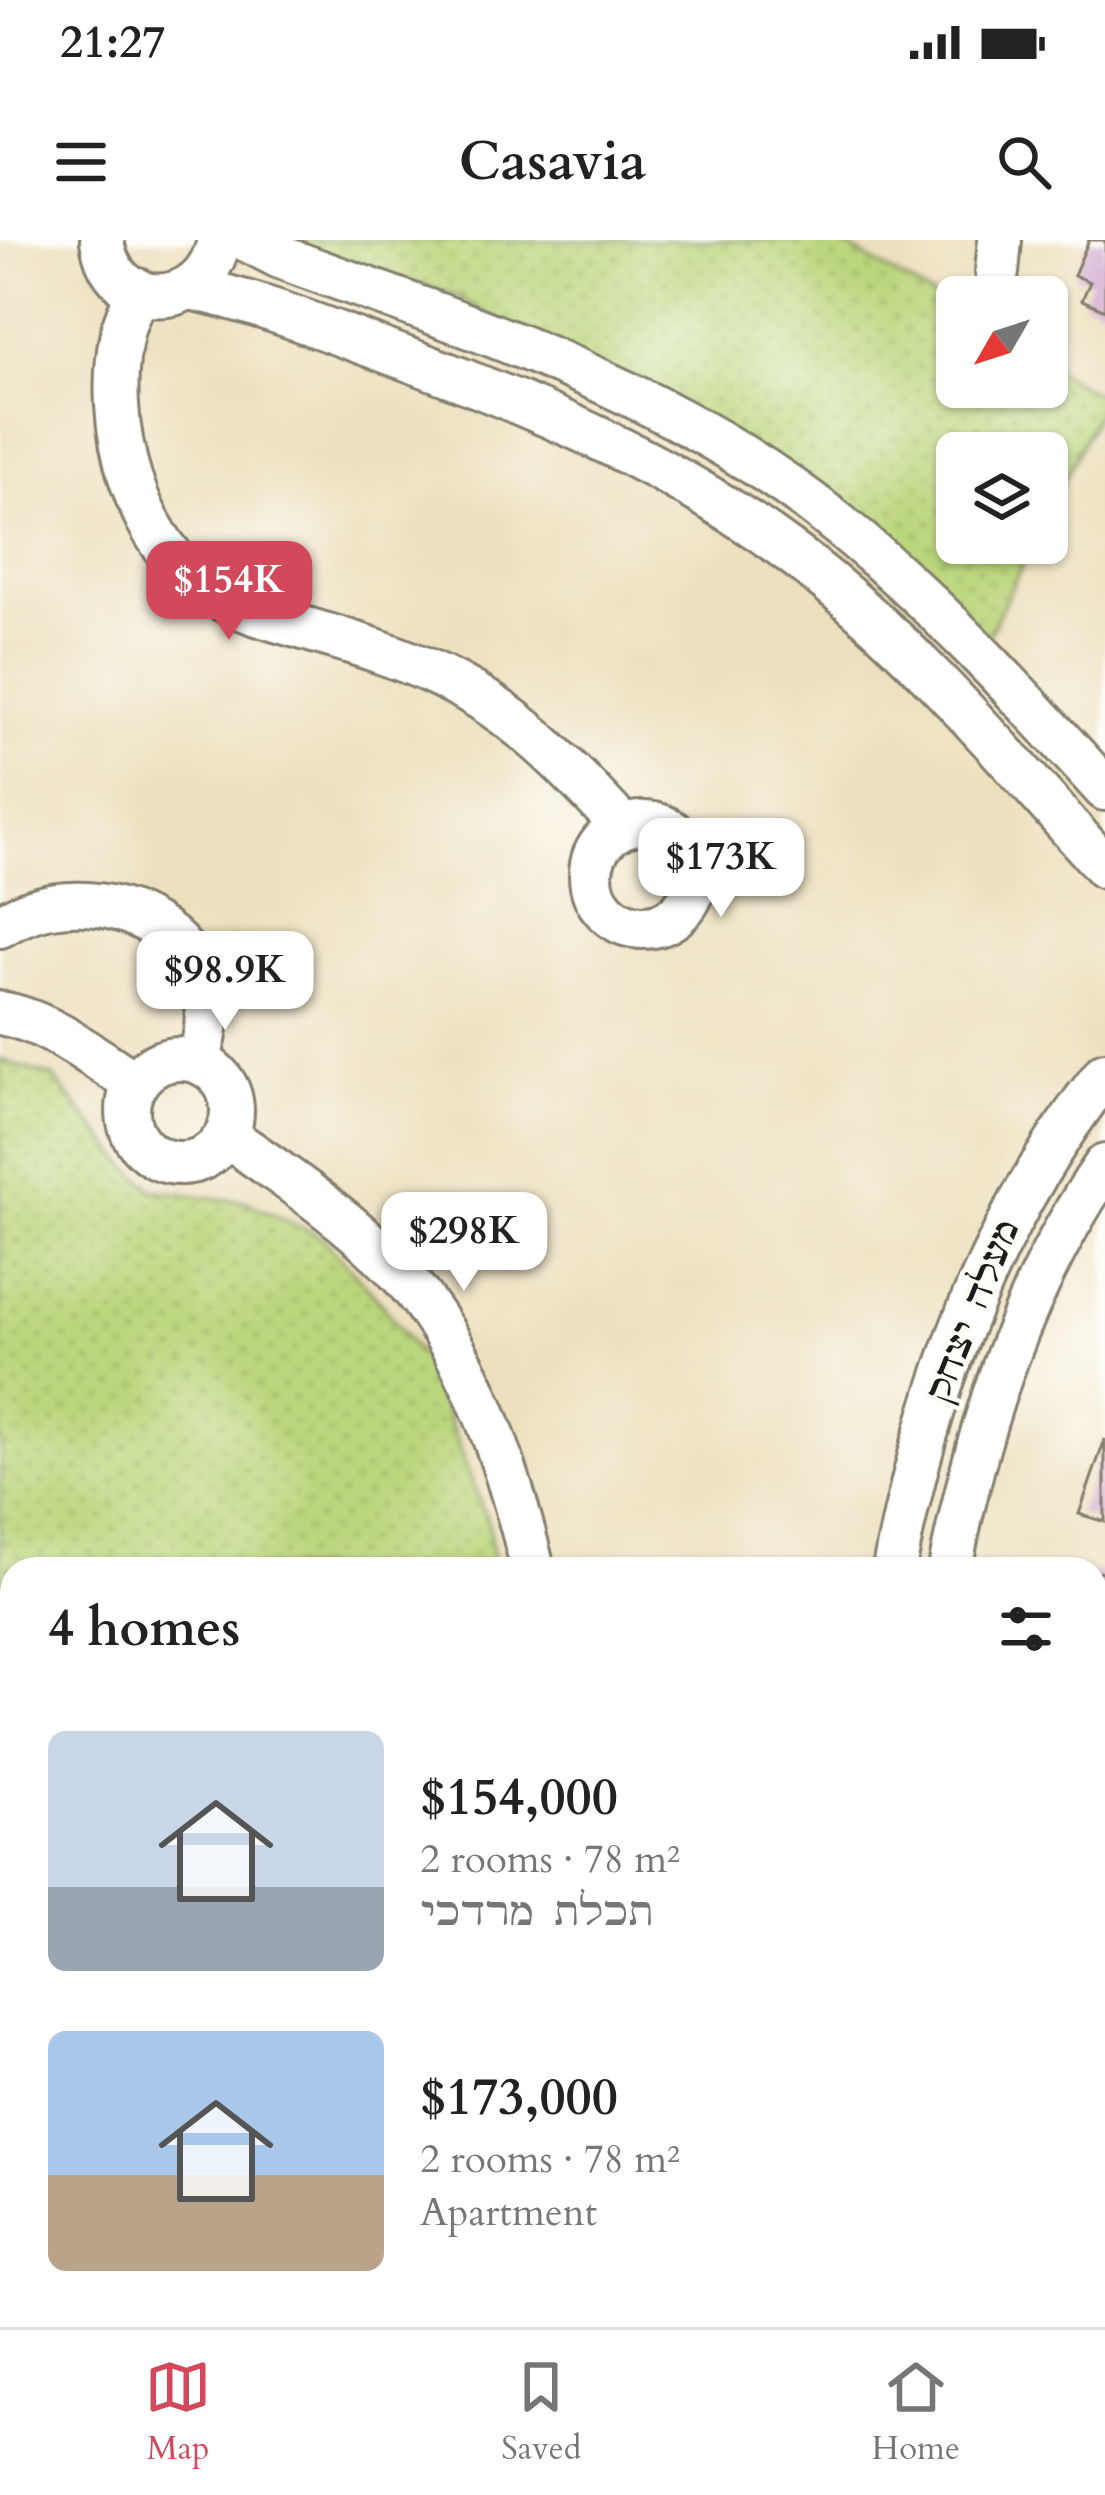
<!DOCTYPE html>
<meta charset="utf-8">
<style>
:root{--surface:#fff;--page:#f2f2f2;--text:#222;--muted:#767676;--line:#e0e0e0;--accent:#d1495b}
body{margin:0;font-family:Cardo,"Frank Ruhl Libre",serif;background:var(--page);color:var(--text);height:100vh;display:flex;flex-direction:column;font-size:45px;white-space:nowrap}
*{box-sizing:border-box;margin:0}
p{font-size:39px;color:var(--muted)}
.icon{flex:none;width:66px;height:66px;fill:none;stroke:currentColor;stroke-width:2;stroke-linecap:round;stroke-linejoin:round}
.map{position:relative;flex:1;overflow:hidden}
.drawer{position:absolute;left:0px;top:1317px;width:1107px;height:771px;display:flex;flex-direction:column;background:var(--surface);border-radius:36px 36px 0 0;box-shadow:0 3px 9px #0004}
.drawer>*{flex:none}
.needle{width:78px;rotate:231deg}
.buttons{position:absolute;left:936px;top:36px;display:grid;gap:24px}
.buttons a{display:grid;place-items:center;width:132px;height:132px;border-radius:18px;background:var(--surface);box-shadow:0 3px 9px #0004;font-size:60px}
.price{position:absolute;translate:-50% -102px;padding:0 27px;border-radius:24px;background:#fff;color:#222;font-size:39px;line-height:78px;filter:drop-shadow(0 3px 6px #0008)}
.price::after{content:'';position:absolute;left:50%;top:72px;width:36px;height:27px;margin-left:-18px;background:inherit;clip-path:polygon(0 0,100% 0,50% 100%)}
.price.selected{background:var(--accent);color:#fff}
ul{padding:0;list-style:none}
li{display:flex;align-items:center;gap:36px;height:300px;padding:0 48px}
li span{display:grid;place-items:center;flex:none;width:336px;height:240px;border-radius:18px;color:#555}
li>.icon{margin-inline-start:auto}
span .icon{width:144px;height:144px;fill:#fffc;stroke-width:1}
li b{font-size:51px}
h2{display:flex;justify-content:space-between;align-items:center;height:144px;padding:0 48px;font-size:51px}
.status{display:flex;justify-content:space-between;align-items:center;height:84px;padding:0 60px;background:var(--surface);direction:ltr}
.status svg{height:33px;fill:currentColor}
header{display:flex;justify-content:space-between;align-items:center;height:156px;padding:0 48px;background:var(--surface);font-size:54px;font-weight:800}
.menu{display:flex;justify-content:space-around;align-items:center;height:168px;border-top:3px solid var(--line);background:var(--surface);font-size:33px;color:var(--muted)}
.menu a{display:grid;justify-items:center;gap:6px}
.menu .selected{color:var(--accent)}
.map>svg:first-child{display:block}
.grass{fill:url(#grass-dots);stroke:#6c794c;stroke-width:3}
.forest{fill:url(#forest-firs);stroke:#586a44;stroke-width:3}
.lines{fill:none;stroke-linecap:round;stroke-linejoin:round}
.stream{stroke:#62b0dc;stroke-width:9}
.building{fill:#d4add2}
.minor-casing{stroke:#847e6d;stroke-width:48}
.minor{stroke:#fff;stroke-width:42}
.labels{text-anchor:middle;dominant-baseline:central;stroke-width:9;stroke-linejoin:round;paint-order:stroke}
.street-label{font-size:36px;fill:#1c1c1c;stroke:#fdfcf7}
</style>
<div class="status"><b>21:27</b><svg viewBox="0 0 49 12"><path d="M0 12V9h3v3zM5 12V6h3v6zM10 12V3h3v9zM15 12V0h3v12zM26 1h20v11H26zM47 4h2v5h-2z"/></svg></div>
<header><svg class="icon" aria-label="menu" viewBox="0 0 24 24"><path d="M4 6h16M4 12h16M4 18h16"/></svg>Casavia<svg class="icon" aria-label="search" viewBox="0 0 24 24"><circle cx="10" cy="10" r="6"/><path d="M15 15l6 6"/></svg></header>
<div class="map">
<svg width="1105" height="2087" viewBox="0 0 1105 2087">
<defs>
<pattern id="grass-dots" width="8" height="8" patternUnits="userSpaceOnUse" patternTransform="scale(3)"><rect width="8" height="8" fill="#bbd67c"/><path d="M2 2h.1M6 6h.1" fill="none" stroke="#a0b76b" stroke-width="1.8" stroke-linecap="round"/></pattern>
<pattern id="forest-firs" width="22" height="20" patternUnits="userSpaceOnUse" patternTransform="scale(3)"><rect width="22" height="20" fill="#94b76c"/><path d="M5 1l3.5 6h-7zM16 11l3.5 6h-7z" fill="#789458"/></pattern>
</defs>
<rect width="100%" height="100%" fill="#fdfcf7"/>
<filter id="ink" filterUnits="userSpaceOnUse"><feTurbulence type="fractalNoise" baseFrequency=".00833" numOctaves="2"/><feDisplacementMap in="SourceGraphic" scale="24" xChannelSelector="R" yChannelSelector="G"/><feConvolveMatrix kernelMatrix="1 2 1 2 8 2 1 2 1" color-interpolation-filters="sRGB"/></filter>
<filter id="wash" filterUnits="userSpaceOnUse"><feTurbulence type="fractalNoise" baseFrequency=".004" numOctaves="4" result="noise"/><feDisplacementMap in="SourceGraphic" scale="48" xChannelSelector="R" yChannelSelector="G"/><feGaussianBlur stdDeviation="2.7" result="paint"/><feColorMatrix in="noise" values="0 0 0 0 0 0 0 0 0 0 0 0 0 0 0 0 0 1.4 0 .05"/><feComposite in="paint" operator="in"/></filter>
<g filter="url(#wash)">
<rect width="100%" height="100%" fill="#ede0be"/>
<!-- grass -->
<path class="grass" d="M279 0H836L957 71V147H1047V125L1104 158 1047 275V213H957V303H1033L984 404 815 262 454 55Z
M0 820 53 837 126 925 153 950 246 962 322 997 377 1058 427 1124 488 1283 495 1329H12V1669L0 1670Z
M261 2076H461V2087H263Z"/>
<!-- forest -->
<path class="forest" d="M12 1700V2076H149L153 2087H0V1702Z"/>
<g class="lines">
<!-- stream -->
<path class="stream" d="M0 1450 12 1435"/>
</g>
<g id="blocks">
<!-- building -->
<path class="building" d="M1089 0H1105V70L1082 60 1090 42 1074 35Z
M1105 1199V1282L1079 1274Z
M1095 1331 1105 1332V1473L1095 1472Z
M1105 1540V1687L1095 1688V1541Z
M1105 1748V1825H1104L1095 1798V1751Z
M848 2076H932L937 2087H820Z"/>
</g>
</g>
<g filter="url(#ink)">
<use href="#blocks" fill-opacity="0" stroke="#847e6d" stroke-width="3"/>
<g class="lines">
<defs>
<path id="minor" d="M102 0C111 74 205 74 219 0
M247 0 280 17C470 87 671 150 832 279 932 359 1019 454 1105 549
M997 32 1000 0
M189 48C255 61 317 86 380 109 526 162 671 222 796 316 912 403 1008 519 1105 627
M138 50C133 64 125 79 122 93 103 184 133 304 215 355 243 372 280 381 310 390 355 403 398 416 440 436 514 470 569 528 623 587
M591 635a52 52 0 1 1 104 0a52 52 0 1 1-104 0Z
M0 686C99 623 246 701 197 822
M0 773C49 781 95 818 136 844
M128 871a52 52 0 1 1 104 0a52 52 0 1 1-104 0Z
M227 896C285 937 345 976 395 1028 471 1108 507 1224 533 1329
M894 1329C928 1149 991 979 1105 834
M950 1329C977 1187 1022 1046 1105 926
M231 2076 235 2087
M486 2076 487 2087
M586 2076 587 2087
M792 2076 796 2087
M1023 2076 1027 2087
M1081 2076 1086 2087"/>
</defs>
<!-- minor casing -->
<use href="#minor" class="minor-casing"/>
<!-- minor -->
<use href="#minor" class="minor"/>
</g>
</g>
<g class="labels">
<!-- street labels -->
<g class="street-label">
<text transform="translate(973 1070) rotate(-68)">מעלה יצחק</text>
</g>
</g>
</svg>
<div class="buttons">
<a><svg class="needle" viewBox="-14 -14 28 28"><path d="M0-13l5 13h-10z" fill="#e53935"/><path d="M0 13l5-13h-10z" fill="#767676"/></svg></a>
<a><svg class="icon" aria-label="layers" viewBox="0 0 24 24"><path d="M12 4l9 5-9 5-9-5zM3 14l9 5 9-5"/></svg></a>
</div>
<b class="price selected" style="left:229px;top:403px">$154K</b>
<b class="price" style="left:721px;top:680px">$173K</b>
<b class="price" style="left:225px;top:793px">$98.9K</b>
<b class="price" style="left:464px;top:1054px">$298K</b>
<section class="drawer">
<h2>4 homes<svg class="icon" aria-label="filters" viewBox="0 0 24 24"><path d="M4 7h16M4 17h16"/><circle cx="9" cy="7" r="2"/><circle cx="15" cy="17" r="2"/></svg></h2>
<ul>
<li><span style="background:linear-gradient(#c9d6e8 65%,#9aa5b1 0)"><svg class="icon" aria-label="home" viewBox="0 0 24 24"><path d="M3 11l9-7 9 7M6 9v11h12V9"/></svg></span><div><b>$154,000</b><p>2 rooms · 78 m²</p><p>תכלת מרדכי</p></div></li>
<li><span style="background:linear-gradient(#a9c7e8 60%,#b9a48a 0)"><svg class="icon" aria-label="home" viewBox="0 0 24 24"><path d="M3 11l9-7 9 7M6 9v11h12V9"/></svg></span><div><b>$173,000</b><p>2 rooms · 78 m²</p><p>Apartment</p></div></li>
</ul>
</section>
</div>
<nav class="menu">
<a class="selected"><svg class="icon" aria-label="map" viewBox="0 0 24 24"><path d="M3 6l6-2 6 2 6-2v14l-6 2-6-2-6 2zM9 4v14M15 6v14"/></svg>Map</a>
<a><svg class="icon" aria-label="saved" viewBox="0 0 24 24"><path d="M7 4h10v16l-5-4-5 4z"/></svg>Saved</a>
<a><svg class="icon" aria-label="home" viewBox="0 0 24 24"><path d="M3 11l9-7 9 7M6 9v11h12V9"/></svg>Home</a>
</nav>
